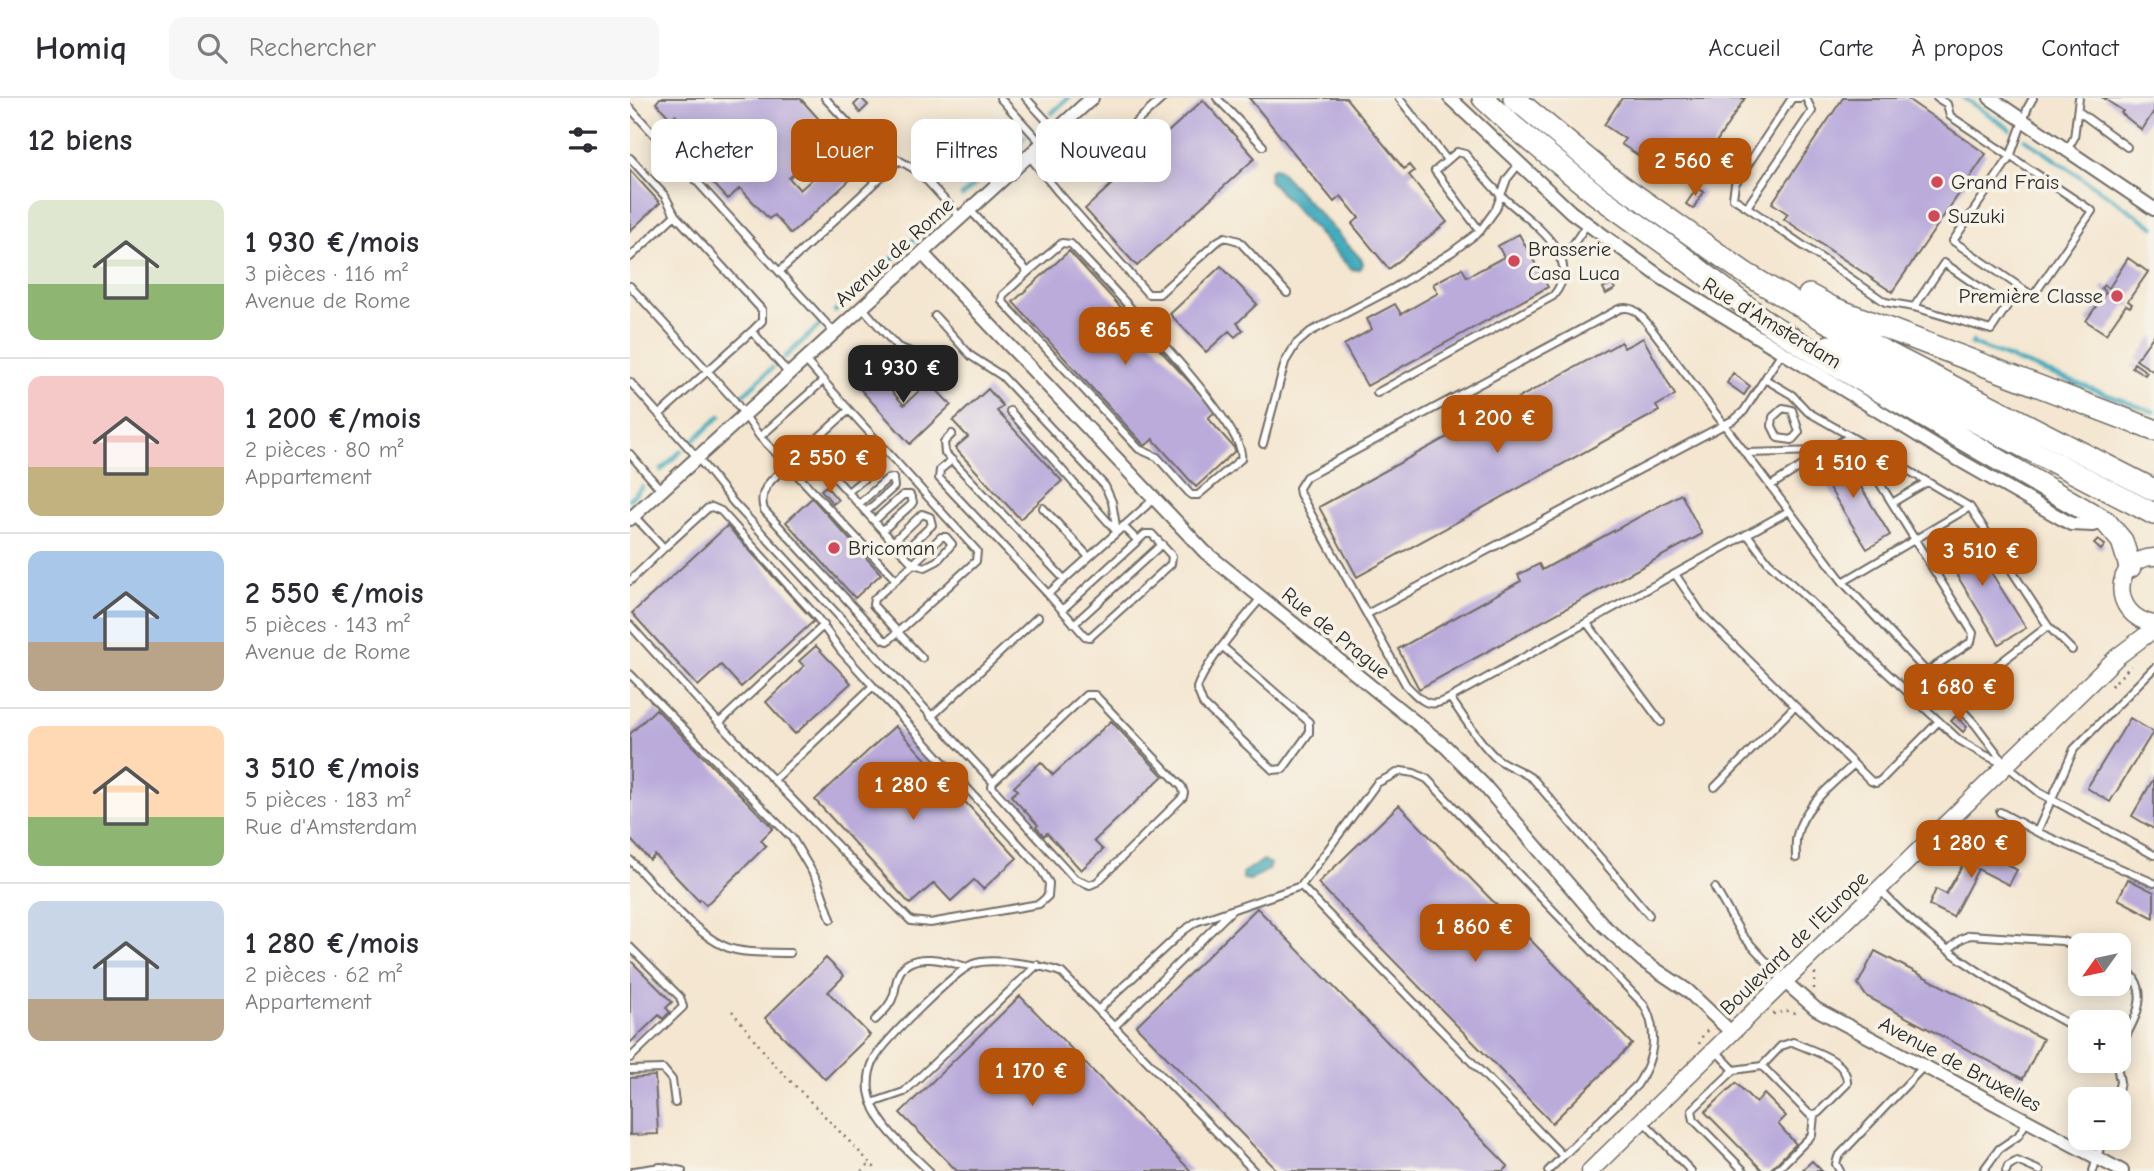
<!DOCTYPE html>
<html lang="fr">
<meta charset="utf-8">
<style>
:root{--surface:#fff;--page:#f7f7f7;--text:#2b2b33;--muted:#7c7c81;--line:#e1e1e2;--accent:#b45309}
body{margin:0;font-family:"Comic Neue",sans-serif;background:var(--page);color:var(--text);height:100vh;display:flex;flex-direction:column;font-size:26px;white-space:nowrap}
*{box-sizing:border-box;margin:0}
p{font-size:23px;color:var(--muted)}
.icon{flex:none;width:38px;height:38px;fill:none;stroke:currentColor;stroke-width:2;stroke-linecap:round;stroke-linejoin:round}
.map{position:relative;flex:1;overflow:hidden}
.details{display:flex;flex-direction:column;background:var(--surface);width:630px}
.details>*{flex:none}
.banner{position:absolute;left:21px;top:21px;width:665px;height:63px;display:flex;gap:14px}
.needle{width:46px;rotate:237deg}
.fabs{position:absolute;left:1438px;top:835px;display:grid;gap:14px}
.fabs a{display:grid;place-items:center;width:63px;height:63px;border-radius:14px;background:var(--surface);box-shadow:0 4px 18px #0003;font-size:35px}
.price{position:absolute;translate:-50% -60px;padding:0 16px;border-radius:14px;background:var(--accent);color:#fff;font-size:23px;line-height:46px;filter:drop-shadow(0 2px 4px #0008)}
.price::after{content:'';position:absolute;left:50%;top:42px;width:21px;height:16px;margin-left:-10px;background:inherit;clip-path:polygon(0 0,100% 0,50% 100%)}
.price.active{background:#222;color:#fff}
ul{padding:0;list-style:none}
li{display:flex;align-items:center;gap:21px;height:175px;padding:0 28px}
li+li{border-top:2px solid var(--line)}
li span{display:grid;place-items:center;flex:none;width:196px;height:140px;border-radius:14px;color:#555}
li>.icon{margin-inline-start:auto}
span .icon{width:84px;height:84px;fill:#fffc;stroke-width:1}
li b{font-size:30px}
h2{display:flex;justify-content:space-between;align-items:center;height:84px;padding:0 28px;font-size:30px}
.pill{padding:0 24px;border-radius:14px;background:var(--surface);box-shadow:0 4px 18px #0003;font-size:24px;line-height:63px}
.pill.active{background:var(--accent);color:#fff}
header{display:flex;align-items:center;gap:42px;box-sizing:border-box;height:98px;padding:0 35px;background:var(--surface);border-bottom:2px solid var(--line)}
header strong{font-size:33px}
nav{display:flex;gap:38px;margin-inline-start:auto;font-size:24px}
.search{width:490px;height:63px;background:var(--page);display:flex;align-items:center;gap:18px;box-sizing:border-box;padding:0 24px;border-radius:14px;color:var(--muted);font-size:26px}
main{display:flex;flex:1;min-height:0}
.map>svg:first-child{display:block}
.water{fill:#3ca9bb;stroke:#346a73;stroke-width:2}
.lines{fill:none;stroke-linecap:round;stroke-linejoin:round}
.stream{stroke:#3ca9bb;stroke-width:4.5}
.building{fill:#baabdb;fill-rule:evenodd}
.lane-casing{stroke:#716c65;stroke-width:10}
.street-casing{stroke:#716c65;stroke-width:16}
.secondary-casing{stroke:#716c65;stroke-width:19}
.highway-casing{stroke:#716c65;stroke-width:24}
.path{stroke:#716c65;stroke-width:2.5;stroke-dasharray:2 5;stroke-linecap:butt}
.lane{stroke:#fff;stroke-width:6}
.street{stroke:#fff;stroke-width:12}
.secondary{stroke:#fff;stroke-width:16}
.highway{stroke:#fff;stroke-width:21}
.poi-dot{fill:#d1495b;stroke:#f7f3e8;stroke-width:2.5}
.labels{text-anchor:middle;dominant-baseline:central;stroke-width:7;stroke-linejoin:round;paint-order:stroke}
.poi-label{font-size:21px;fill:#2b2b2b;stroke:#f7f3e8;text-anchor:start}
.street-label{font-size:21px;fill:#2b2b2b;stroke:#f7f3e8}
</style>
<header>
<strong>Homiq</strong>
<div class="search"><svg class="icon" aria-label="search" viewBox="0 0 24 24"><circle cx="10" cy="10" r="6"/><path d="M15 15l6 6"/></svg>Rechercher</div>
<nav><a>Accueil</a><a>Carte</a><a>À propos</a><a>Contact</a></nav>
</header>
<main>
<section class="details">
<h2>12 biens<svg class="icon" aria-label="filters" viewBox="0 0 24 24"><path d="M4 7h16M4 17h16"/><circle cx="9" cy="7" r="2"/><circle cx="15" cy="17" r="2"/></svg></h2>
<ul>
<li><span style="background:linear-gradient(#dfe7d0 60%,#8fb573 0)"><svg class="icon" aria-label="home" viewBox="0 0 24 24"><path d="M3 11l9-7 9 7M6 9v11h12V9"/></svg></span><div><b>1 930 €/mois</b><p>3 pièces · 116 m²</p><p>Avenue de Rome</p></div></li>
<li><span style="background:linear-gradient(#f6c9c9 65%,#c2b280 0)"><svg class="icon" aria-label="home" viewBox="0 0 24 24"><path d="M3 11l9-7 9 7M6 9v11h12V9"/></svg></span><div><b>1 200 €/mois</b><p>2 pièces · 80 m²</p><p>Appartement</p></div></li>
<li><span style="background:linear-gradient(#a9c7e8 65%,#b9a48a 0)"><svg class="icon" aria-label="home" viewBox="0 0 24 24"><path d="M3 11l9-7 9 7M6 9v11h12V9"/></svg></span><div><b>2 550 €/mois</b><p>5 pièces · 143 m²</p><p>Avenue de Rome</p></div></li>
<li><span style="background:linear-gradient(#ffd9b3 65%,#8fb573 0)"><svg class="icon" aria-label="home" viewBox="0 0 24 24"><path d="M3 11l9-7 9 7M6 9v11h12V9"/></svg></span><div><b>3 510 €/mois</b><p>5 pièces · 183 m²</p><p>Rue d'Amsterdam</p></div></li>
<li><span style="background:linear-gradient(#c9d6e8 70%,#b9a48a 0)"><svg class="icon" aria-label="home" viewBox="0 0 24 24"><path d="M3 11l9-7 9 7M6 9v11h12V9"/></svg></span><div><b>1 280 €/mois</b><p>2 pièces · 62 m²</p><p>Appartement</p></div></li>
</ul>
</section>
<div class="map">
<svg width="1524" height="1073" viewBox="0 0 1524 1073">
<rect width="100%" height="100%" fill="#f7f3e8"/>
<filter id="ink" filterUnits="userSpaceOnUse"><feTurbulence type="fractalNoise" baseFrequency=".0143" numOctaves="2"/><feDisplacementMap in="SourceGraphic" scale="14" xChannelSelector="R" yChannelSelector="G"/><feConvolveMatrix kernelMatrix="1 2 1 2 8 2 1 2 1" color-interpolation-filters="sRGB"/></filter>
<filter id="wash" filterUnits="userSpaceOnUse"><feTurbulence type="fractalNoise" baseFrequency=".00686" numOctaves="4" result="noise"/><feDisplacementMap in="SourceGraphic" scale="28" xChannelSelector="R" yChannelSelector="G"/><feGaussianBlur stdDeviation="1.57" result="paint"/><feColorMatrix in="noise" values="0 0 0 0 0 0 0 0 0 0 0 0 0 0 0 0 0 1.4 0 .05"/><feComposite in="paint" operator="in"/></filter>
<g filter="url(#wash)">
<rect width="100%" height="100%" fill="#f4e6d0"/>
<!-- water -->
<path class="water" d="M643 70 648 71 732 162 733 166 728 172 721 171 639 82 640 73Z
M634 762 640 766 638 772 620 782 613 781V775Z"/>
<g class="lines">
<!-- stream -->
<path class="stream" d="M1334 0 1380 31
M422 15 438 0
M1395 41 1524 129
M368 64 395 39
M332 98 352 80
M205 213 313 115
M1343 244 1342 246 1524 314
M155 259 189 228
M114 296 142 270
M64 342 90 318
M31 372 51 353
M0 401 12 389"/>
</g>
<g id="blocks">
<!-- building -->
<path class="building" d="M30 0H170L204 38 191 50 203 63 215 52 232 71 161 136 144 117 139 121 110 90 98 101 73 74 69 78 30 34 47 19 45 17 41 21 26 5ZM178 62 189 75 170 92 159 80Z
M231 0 238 7 230 15 224 7Z
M619 0H716L774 71 779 67 784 73 779 77 817 124 759 171 722 126 729 120 711 98 704 104Z
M992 0H1115L1060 84 1039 70 1035 75 991 46 995 41 974 27Z
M1213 0H1276L1356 56 1262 194 1154 121 1158 116 1142 105Z
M1473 0H1524V13L1512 32 1491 15 1493 13Z
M573 2 625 60 507 168 455 111 496 73 493 70 500 63 503 66Z
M317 22 332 38 320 50 317 47 308 55 296 42Z
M0 72 30 105 0 133Z
M1067 90 1074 94 1063 111 1056 106Z
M889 136 918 189 737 288 714 247 742 231 737 221 765 206 771 216 808 195 803 186 832 170 837 179 874 159 868 148Z
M439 153 586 313 578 320 606 352 566 389 523 341 515 348 383 204Z
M1498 160 1518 174 1498 203 1502 206 1500 209 1496 207 1476 236 1456 223 1476 194 1471 190 1474 187 1479 190Z
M591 168 627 206 607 225 613 232 605 239 599 233 576 254 540 216Z
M982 185 985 191 976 196 973 190Z
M1524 237V274L1506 262Z
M1013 240 1045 297 1026 308 1029 313 727 479 689 409 991 244 994 250Z
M1504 265 1517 274 1515 277 1502 269Z
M238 267 274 307 292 290 289 287 293 284 296 287 299 284 321 307 280 346 222 282Z
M1103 275 1120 288 1114 297 1097 285Z
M358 291 373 308 367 313 432 383 390 421 325 350 338 339 323 323Z
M1209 353 1260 437 1237 451 1185 367Z
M196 388 208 402 203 406 191 392Z
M1051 396 1072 436 789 591 768 551 891 483 888 477 909 466 912 472Z
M182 400 251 476 225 500 156 424Z
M97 428 184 523 111 589 91 567 68 588 2 515Z
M1335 433 1396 530 1369 546 1309 448Z
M1468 442 1475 447 1471 452 1464 446Z
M186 548 221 585 165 636 136 604 174 568 169 563Z
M26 611 143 730 131 742 136 748 76 807 70 801 69 803 25 757 20 762 0 741V636Z
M1326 618 1337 629 1333 634 1321 623Z
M1500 620 1523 634 1480 704 1457 690Z
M481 623 533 678 464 743 473 752 451 772 417 735 414 738 406 729 408 727 381 698 388 692 384 689 411 664 423 677Z
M265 628 387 760 353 791 344 782 321 803 304 785 280 806 185 702Z
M1524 680V731L1502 718Z
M769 707 1002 946 922 1025 688 785Z
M1347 750 1387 772 1379 787 1348 771 1323 819 1299 807 1306 791 1316 796 1336 761Z
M1498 781 1524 794V820L1488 801Z
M627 810 878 1068 873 1073H648L506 928Z
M1245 853 1413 941 1393 981 1236 898 1228 886Z
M196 860 214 878 198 894 240 937 195 981 135 920Z
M0 862 42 904 36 910 40 914 33 921 29 917 0 945Z
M390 898 462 972 561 1073H327L270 1015Z
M25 978 28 1036 0 1037V980Z
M1106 985 1126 1005 1134 996 1156 1018 1148 1026 1166 1046 1139 1073H1133L1075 1014Z
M1182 1063 1192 1073H1171Z"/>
</g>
</g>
<g filter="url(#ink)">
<use href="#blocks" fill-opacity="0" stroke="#716c65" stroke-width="2"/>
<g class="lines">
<defs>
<path id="lane" d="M195 0 233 41 289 74 331 120
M370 0 411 45
M396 0 426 33
M587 0 633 48
M769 0 817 62
M1170 0H1162L1105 86 1103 100 1117 109 1182 13 1176 0
M1307 0 1317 6 1320 18 1462 113 1403 198 1323 143 1380 59 1398 9 1403 0
M0 10 204 234
M1448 13 1497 49
M1437 52 1444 40 1449 0
M399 58 428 94 518 196H529L588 143 595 139 609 143 657 195
M401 58 446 73 454 71 533 0
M0 60 35 98 45 117
M1117 109 1255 204 1284 209 1361 232 1377 208 1314 165 1284 209
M340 112 398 174 432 145 441 146C468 176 620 330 611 361L568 397H561L527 359 509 351 372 203 373 197 398 174
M0 159 45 117 132 212V223L122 233 159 276
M930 161 940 151 957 126
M150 173 269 62
M0 188 104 302 130 339 158 367 219 312 175 262
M232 209 262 243 268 249 298 261 322 284
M305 218 341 258 372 278 475 388 482 404 487 434 380 313
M1135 281 1162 297 1178 314 1220 338 1140 388
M0 284 67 359 103 404 363 684 362 689 445 781 460 787 467 784 553 699 554 695 552 689 465 597H456L363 684
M747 295 923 198C958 157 895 121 871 97 858 85 847 70 835 56L827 54 805 73 850 133
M1153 310 1162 312 1169 334 1162 342 1148 340 1142 328 1143 319Z
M29 317 122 233
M322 336 314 344 315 355 434 481
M1220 338 1340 409 1418 528 1442 552
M130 339 194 282
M1221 339 1343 535 1341 544 1295 575
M633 346 655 264 666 246 680 234 762 191 822 154 850 133 866 111 877 81 889 66
M177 349 283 466 266 482 158 367C144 380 127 390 134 412L253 541 258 543 346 463 347 453 219 312
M1115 355 1194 353
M0 356 31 392
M322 362 310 372 309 380 418 496 525 400
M218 394 248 369
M1262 405 1297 384
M229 406 257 381 263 380 264 389 236 414
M413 410 459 459
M244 423 273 397H280L283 404 281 407 253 432
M493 428 508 443
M1117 436 1138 464 1329 642 1351 655 1376 667 1345 626 1213 484 1017 225C1008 215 1003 207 989 211L676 379 669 390 670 396 776 587C791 603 799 612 820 600 933 538 1046 476 1159 413
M311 439H316L322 446 307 463 295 469 283 466Z
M263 444 292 416 300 419 302 427 273 454
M34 450 78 410 82 409 91 413 186 518 211 553 243 588
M1045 476 1072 516 1241 683 1246 685 1251 682 1309 623
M266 482 244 501 243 507 292 560
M0 483 34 450 4 418
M1213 484 1340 409
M418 496C430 510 443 524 455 538L460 539 541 466 542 458 522 436H515L432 512
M737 516 1105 321 1114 313 1152 254
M957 525 1031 624
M444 526 532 446
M0 527C90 629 186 726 281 823L300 825 409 806 418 798 419 785 408 767 243 588 144 682
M593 549 679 624V635L653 671 643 672 573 606 567 590C576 564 613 522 631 500
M0 576 162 740 188 784 201 821
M820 600C834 619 848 643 865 659 877 669 892 672 904 682L1019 817
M1322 602 1418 528
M301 619 408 519
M89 625 194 527
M1377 668 1410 695 1524 757
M1085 689 1165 608
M1370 714 1407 734 1524 785
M1407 734 1444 651 1524 570
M1166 760C1166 753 1165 744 1167 737 1173 708 1204 685 1224 666
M0 762C25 788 72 846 106 852 124 856 143 854 160 855
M671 788 747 685 771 673 784 675 797 681 1014 907C1029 934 1024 962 1007 987L933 1058
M1085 790 1112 837 1154 883
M1251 793C1307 853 1379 894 1451 933
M0 849 50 899 53 909 0 960
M1318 852 1331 841 1340 837 1432 843 1451 850
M1489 866C1524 888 1508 919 1489 950
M468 912 553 833 566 824 671 788 933 1058 918 1073
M245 922C253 914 261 907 264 896 266 888 266 881 270 874 282 852 318 863 336 869
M484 929 602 812
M1086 953 1104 972 1132 968 1151 948 1163 944C1181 953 1219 961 1217 986L1188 1015 1180 1017 1132 968
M1486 962 1490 984 1486 1001
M0 972 33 971 42 982 45 1005
M1104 972 1062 1012 1064 1022 1114 1073
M242 1005 274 994 407 867
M1014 1024 1061 1073
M4 1073 31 1069 52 1073
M299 1073C277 1051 244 1026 239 993 238 983 239 972 244 962 252 945 325 873 343 866 360 859 414 867 432 875L624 1073
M1146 1073 1182 1037 1184 1017
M1210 1073 1206 1066 1208 1059 1294 968
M1353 1073 1369 1051 1388 1038 1397 1023
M1376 1073 1378 1068 1387 1063 1410 1073
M1463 1073 1473 1040"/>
<path id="street" d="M820 0 941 114 1032 180 1310 351 1441 426 1463 427 1476 424
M1360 0 1524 111
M292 155 575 454 816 649 853 686 974 828 1013 863 1058 893 1102 935
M0 421 462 0
M1155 884 1186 911 1492 1073"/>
<path id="secondary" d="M1524 459C1482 460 1479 518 1524 526
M960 1073 1487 559 1524 531"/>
<path id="highway" d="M853 0 882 27 967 97 1045 153 1138 225 1203 266 1476 424 1492 443 1500 469
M884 0 978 78 1115 175 1192 221 1269 261 1524 392
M1179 197 1201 209 1524 332
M1199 248 1524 416"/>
</defs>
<!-- lane casing -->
<use href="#lane" class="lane-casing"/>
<!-- street casing -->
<use href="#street" class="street-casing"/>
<!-- secondary casing -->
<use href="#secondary" class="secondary-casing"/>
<!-- highway casing -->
<use href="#highway" class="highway-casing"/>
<!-- path -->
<path class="path" d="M1481 588 1501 568
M1184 891 1185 874
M102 913 143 965 248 1073
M1143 916 1157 913 1170 916
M1069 946 1073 937 1079 931
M232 1073 240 1065"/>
<!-- lane -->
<use href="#lane" class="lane"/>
<!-- street -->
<use href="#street" class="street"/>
<!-- secondary -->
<use href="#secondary" class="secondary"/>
<!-- highway -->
<use href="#highway" class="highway"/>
</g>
</g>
<!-- markers -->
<g class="poi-dot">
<circle cx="1307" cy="84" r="7"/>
<circle cx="1304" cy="118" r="7"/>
<circle cx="884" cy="163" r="7"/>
<circle cx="1487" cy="198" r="7"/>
<circle cx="204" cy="450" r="7"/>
</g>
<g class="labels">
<!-- poi labels -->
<g class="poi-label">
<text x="1321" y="84">Grand Frais</text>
<text x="1318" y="118">Suzuki</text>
<text x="898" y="151">Brasserie<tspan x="898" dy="24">Casa Luca</tspan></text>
<text x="1473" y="198" text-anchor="end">Première Classe</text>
<text x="218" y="450">Bricoman</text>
</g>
<!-- street labels -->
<g class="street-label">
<text transform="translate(264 154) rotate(-42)">Avenue de Rome</text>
<text transform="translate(1142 225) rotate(31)">Rue d'Amsterdam</text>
<text transform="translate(706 535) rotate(39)">Rue de Prague</text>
<text transform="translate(1164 845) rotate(-44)">Boulevard de l'Europe</text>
<text transform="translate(1330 966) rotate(28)">Avenue de Bruxelles</text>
</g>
</g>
</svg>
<div class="fabs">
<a><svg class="needle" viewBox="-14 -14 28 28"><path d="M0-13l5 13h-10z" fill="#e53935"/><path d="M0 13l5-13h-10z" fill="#7c7c81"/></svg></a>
<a>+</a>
<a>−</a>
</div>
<b class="price" style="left:1065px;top:100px">2 560 €</b>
<b class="price" style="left:495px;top:269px">865 €</b>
<b class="price active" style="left:273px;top:307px">1 930 €</b>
<b class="price" style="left:867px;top:357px">1 200 €</b>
<b class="price" style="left:200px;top:397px">2 550 €</b>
<b class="price" style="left:1223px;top:402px">1 510 €</b>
<b class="price" style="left:1352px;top:490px">3 510 €</b>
<b class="price" style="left:1329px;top:626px">1 680 €</b>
<b class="price" style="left:283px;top:724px">1 280 €</b>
<b class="price" style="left:1341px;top:782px">1 280 €</b>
<b class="price" style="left:845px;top:866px">1 860 €</b>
<b class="price" style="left:402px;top:1010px">1 170 €</b>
<div class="banner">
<a class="pill">Acheter</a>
<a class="pill active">Louer</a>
<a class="pill">Filtres</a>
<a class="pill">Nouveau</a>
</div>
</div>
</main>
